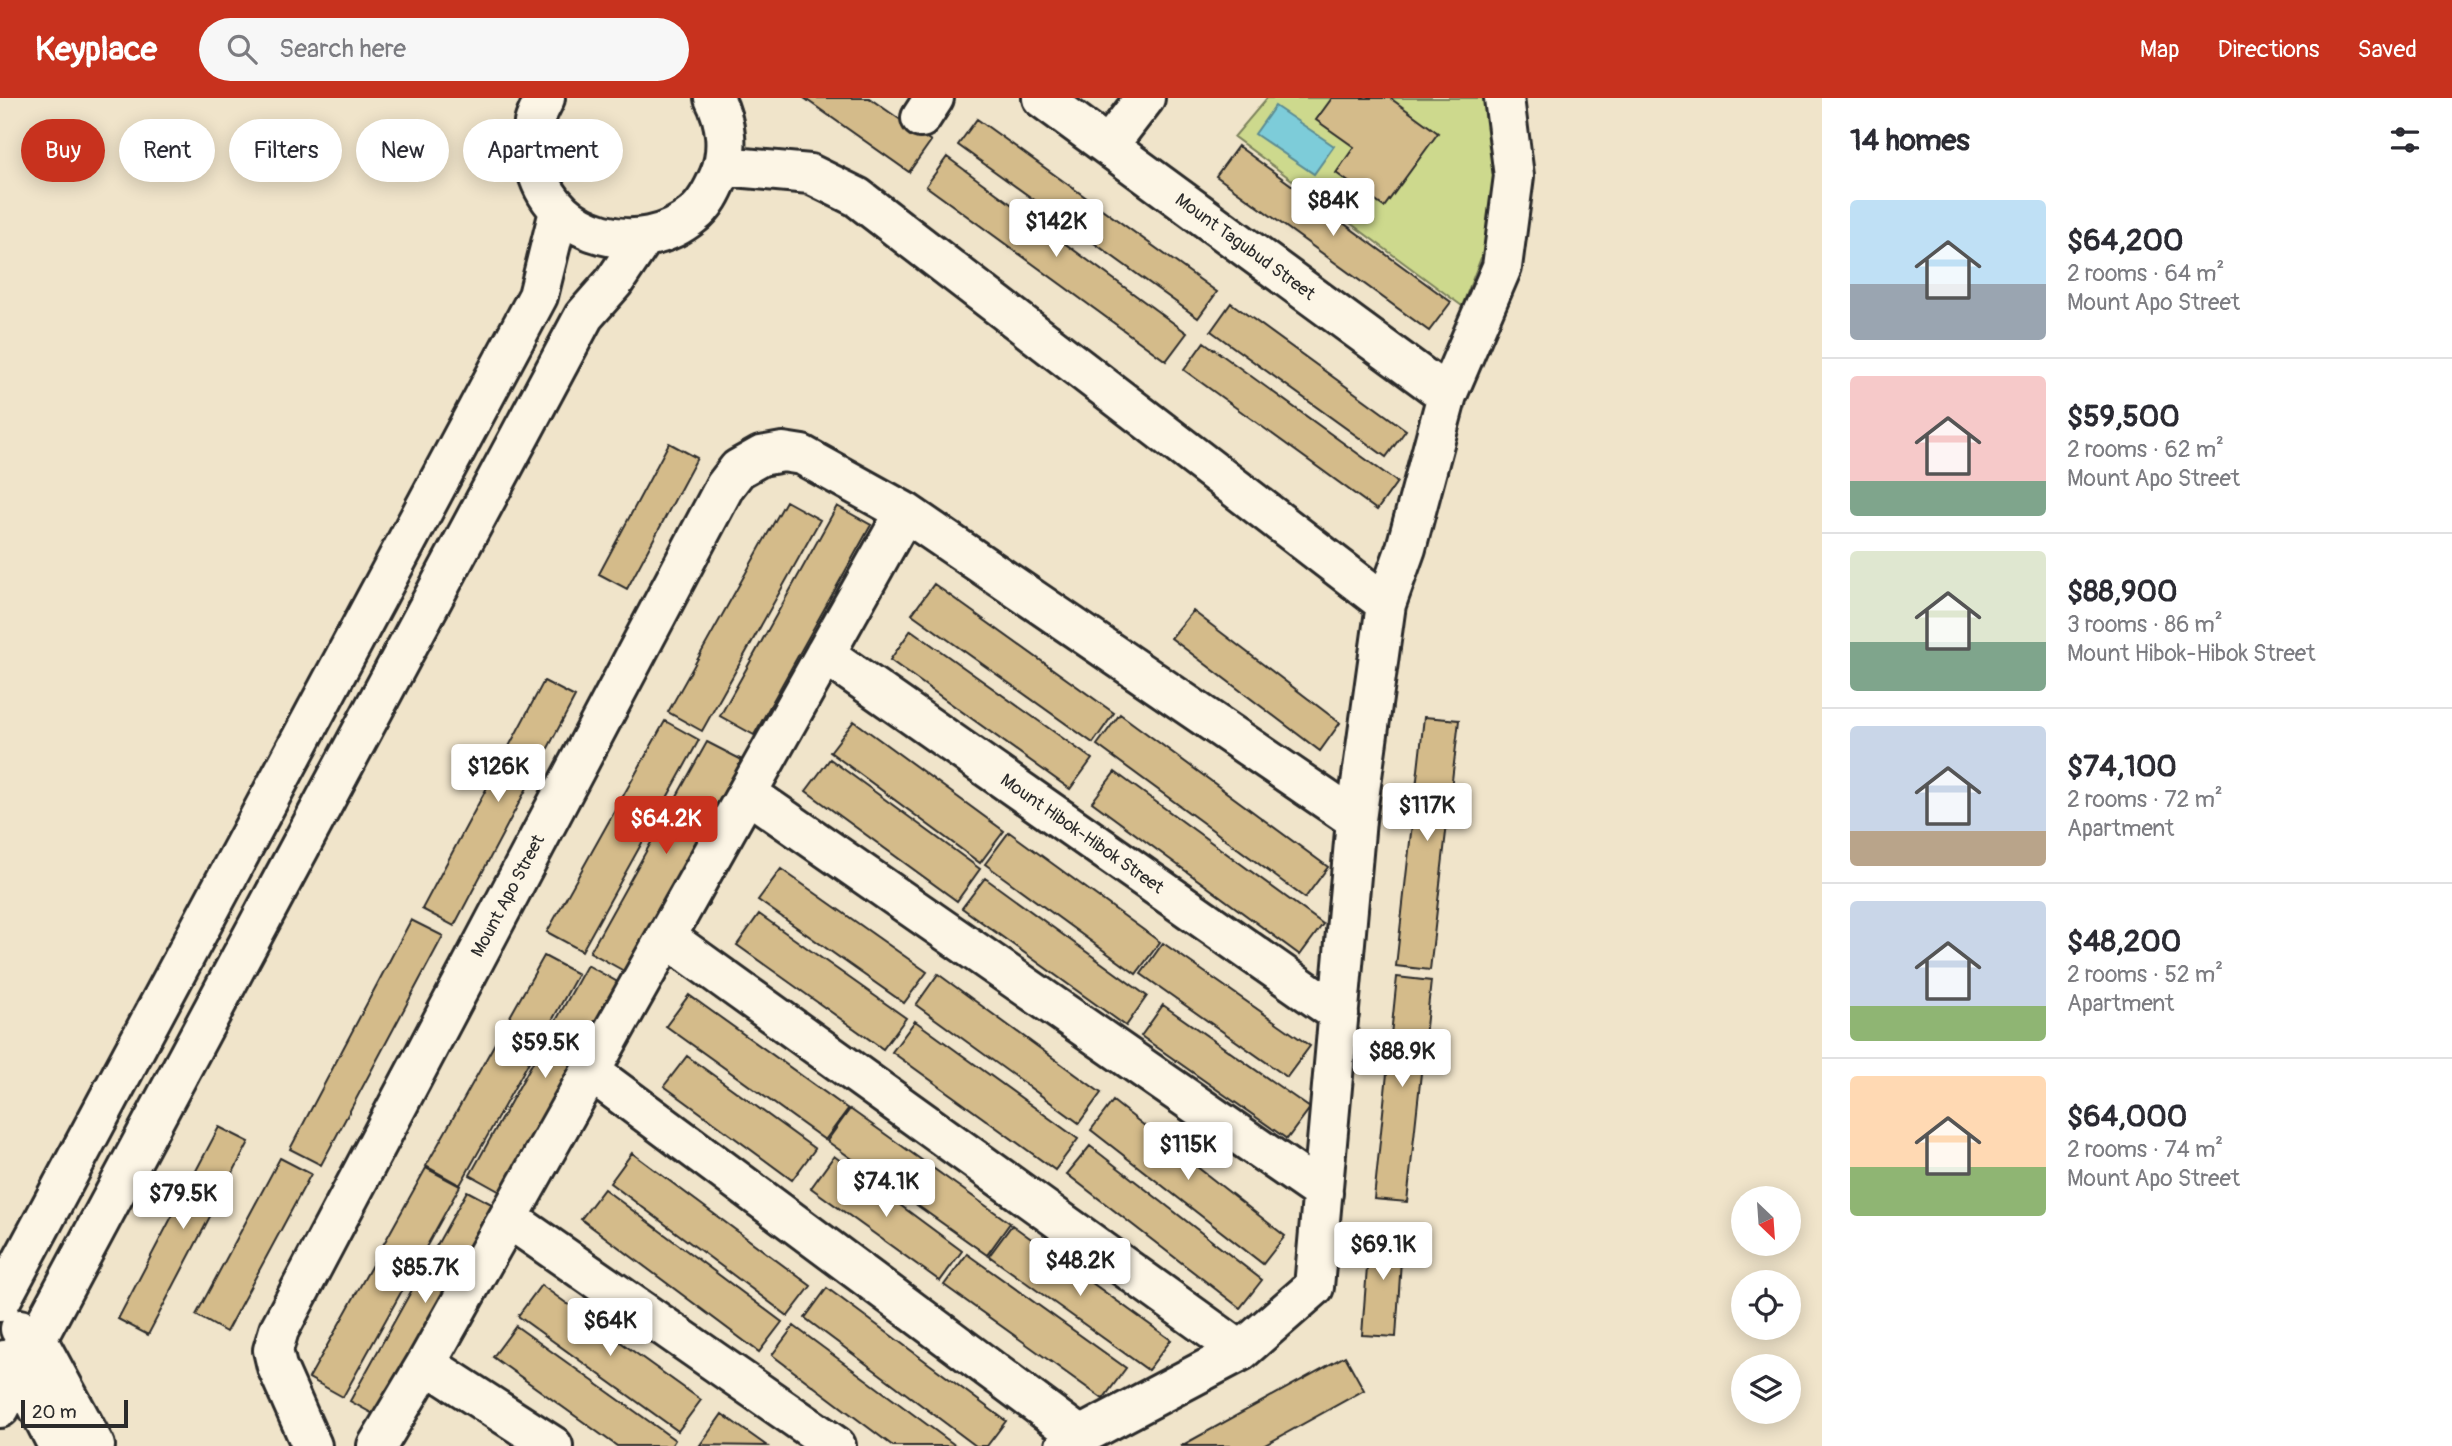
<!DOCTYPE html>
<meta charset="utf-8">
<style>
:root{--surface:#fff;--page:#f7f7f7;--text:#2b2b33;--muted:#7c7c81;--line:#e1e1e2;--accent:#c8321e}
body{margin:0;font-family:Pangolin,sans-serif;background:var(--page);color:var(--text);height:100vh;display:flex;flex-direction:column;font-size:26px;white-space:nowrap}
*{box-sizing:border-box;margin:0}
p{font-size:23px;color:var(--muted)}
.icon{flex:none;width:38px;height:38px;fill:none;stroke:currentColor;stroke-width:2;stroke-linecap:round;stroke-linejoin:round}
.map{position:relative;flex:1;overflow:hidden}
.sheet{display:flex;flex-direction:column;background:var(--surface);width:630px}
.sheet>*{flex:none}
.guide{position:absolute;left:21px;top:21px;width:665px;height:63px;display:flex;gap:14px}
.needle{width:46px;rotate:155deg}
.tools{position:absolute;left:1731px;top:1088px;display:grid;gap:14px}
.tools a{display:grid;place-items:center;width:70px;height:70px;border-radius:50%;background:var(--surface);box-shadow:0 4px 18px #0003;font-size:35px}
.scale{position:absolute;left:21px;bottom:18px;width:107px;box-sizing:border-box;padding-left:7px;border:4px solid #2b2b2b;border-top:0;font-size:19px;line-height:24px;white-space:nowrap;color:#2b2b2b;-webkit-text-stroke:5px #fcf5e5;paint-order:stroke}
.price{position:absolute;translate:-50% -60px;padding:0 16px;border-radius:7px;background:#fff;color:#222;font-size:23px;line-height:46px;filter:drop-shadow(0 2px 4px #0008)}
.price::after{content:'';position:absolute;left:50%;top:42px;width:21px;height:16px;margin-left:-10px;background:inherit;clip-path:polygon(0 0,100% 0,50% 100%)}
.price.active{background:var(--accent);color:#fff}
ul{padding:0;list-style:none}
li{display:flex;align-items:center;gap:21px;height:175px;padding:0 28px}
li+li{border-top:2px solid var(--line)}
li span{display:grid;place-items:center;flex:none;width:196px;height:140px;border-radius:7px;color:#555}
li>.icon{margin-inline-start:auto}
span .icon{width:84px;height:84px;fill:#fffc;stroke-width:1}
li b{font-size:30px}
h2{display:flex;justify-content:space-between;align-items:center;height:84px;padding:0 28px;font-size:30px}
.pill{padding:0 24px;border-radius:32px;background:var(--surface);box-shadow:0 4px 18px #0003;font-size:24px;line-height:63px}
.pill.active{background:var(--accent);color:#fff}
header{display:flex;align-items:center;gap:42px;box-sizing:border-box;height:98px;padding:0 35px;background:var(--accent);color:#fff}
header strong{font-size:33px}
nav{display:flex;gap:38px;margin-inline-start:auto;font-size:24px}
.search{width:490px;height:63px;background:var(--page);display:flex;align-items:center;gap:18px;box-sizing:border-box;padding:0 24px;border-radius:38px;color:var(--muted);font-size:26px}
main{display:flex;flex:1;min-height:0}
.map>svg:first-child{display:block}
.green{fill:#cdd98d;stroke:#7c825c;stroke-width:2}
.water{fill:#7dccd9;stroke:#5c8c93;stroke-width:2}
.building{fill:#d4bb8a;stroke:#2b2b2b;stroke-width:2}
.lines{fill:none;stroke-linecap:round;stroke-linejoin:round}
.minor-casing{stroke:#2b2b2b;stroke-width:44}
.minor{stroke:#fcf5e5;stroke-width:38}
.labels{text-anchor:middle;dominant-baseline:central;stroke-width:5;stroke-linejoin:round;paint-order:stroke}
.street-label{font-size:18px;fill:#2b2b2b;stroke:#fcf5e5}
</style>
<header>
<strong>Keyplace</strong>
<div class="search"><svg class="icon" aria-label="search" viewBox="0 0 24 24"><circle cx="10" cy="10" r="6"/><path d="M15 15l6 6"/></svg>Search here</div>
<nav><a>Map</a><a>Directions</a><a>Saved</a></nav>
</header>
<main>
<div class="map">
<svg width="1822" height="1348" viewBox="0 0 1822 1348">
<rect width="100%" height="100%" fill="#f0e4ca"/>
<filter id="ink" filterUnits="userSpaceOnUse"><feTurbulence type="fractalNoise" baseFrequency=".0143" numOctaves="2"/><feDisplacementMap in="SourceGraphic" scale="14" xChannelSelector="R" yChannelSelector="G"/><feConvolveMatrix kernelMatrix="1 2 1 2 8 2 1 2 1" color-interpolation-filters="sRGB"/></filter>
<g filter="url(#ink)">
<!-- green -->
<path class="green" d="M1267 0H1484L1504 74 1494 127 1462 208 1234 39Z"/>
<!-- water -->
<path class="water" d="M1275 8 1334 48 1314 76 1255 36Z"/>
<!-- building -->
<path class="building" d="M804 0H869L931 43 909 74Z
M1332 0H1390L1438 35 1384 109 1336 75 1354 49 1316 22Z
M977 21 1217 194 1198 220 958 47Z
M1238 48 1451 204 1429 233 1216 78Z
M947 59 1187 235 1166 263 926 88Z
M1231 205 1406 332 1386 359 1211 233Z
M1204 244 1397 384 1377 412 1184 272Z
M669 345 697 360 627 491 599 476Z
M786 403 820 422 702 633 668 614Z
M837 408 871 427 754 637 720 618Z
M934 486 1114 615 1093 645 912 516Z
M1193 513 1340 625 1320 653 1171 540Z
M911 532 1092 661 1070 691 890 562Z
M544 583 575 599 454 828 422 811Z
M1120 616 1328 769 1305 800 1097 647Z
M1424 619 1459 622 1430 872 1396 868Z
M665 623 699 642 582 853 547 834Z
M854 623 1004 733 980 765 830 654Z
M707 644 742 662 624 873 590 854Z
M830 661 980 771 957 803 806 693Z
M1115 674 1323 826 1300 857 1092 704Z
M1009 734 1160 844 1136 876 985 766Z
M781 771 927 874 904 905 758 802Z
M985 780 1147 898 1126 928 962 810Z
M759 816 906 920 883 951 737 847Z
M411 822 443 838 321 1067 290 1051Z
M1163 845 1310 948 1287 979 1141 876Z
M544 858 578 876 460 1087 426 1068Z
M587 867 621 886 504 1096 470 1077Z
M938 876 1101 995 1079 1025 916 907Z
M1397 879 1431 883 1407 1104 1374 1101Z
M689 897 848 1011 825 1042 666 928Z
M1163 907 1310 1010 1287 1041 1141 938Z
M915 923 1078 1041 1055 1072 892 954Z
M687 958 815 1051 792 1082 664 988Z
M1113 1003 1285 1138 1263 1166 1091 1032Z
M850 1011 1010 1125 987 1157 827 1043Z
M219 1029 249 1044 148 1237 118 1221Z
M1090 1048 1262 1182 1240 1210 1067 1076Z
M632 1055 811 1188 788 1218 610 1085Z
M834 1058 962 1153 940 1183 811 1090Z
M280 1060 311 1076 226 1234 196 1217Z
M426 1070 460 1088 343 1299 309 1280Z
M604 1091 782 1224 759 1254 581 1121Z
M467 1093 501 1111 384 1322 350 1303Z
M1012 1127 1171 1242 1148 1272 989 1158Z
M1370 1129 1403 1131 1396 1239 1362 1237Z
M967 1156 1126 1270 1103 1301 944 1187Z
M541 1187 701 1302 678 1333 518 1218Z
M827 1190 1006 1323 987 1348H976L805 1220Z
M516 1228 675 1342 671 1348H617L493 1259Z
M794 1228 956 1348H893L772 1257Z
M1345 1258 1364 1292 1263 1348H1181Z
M722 1316 767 1348 700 1347Z"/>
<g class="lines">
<defs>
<path id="minor" d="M545 0C541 8 536 17 534 25 531 40 533 58 537 73 556 140 641 161 693 117 706 107 713 92 719 78 730 53 726 23 714 0
M1042 0 1447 297
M921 20 934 0
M1108 48 1145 0
M723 68 810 76 857 99 1386 506
M825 556 1339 916
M747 695 1323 1095
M666 839 1241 1253
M591 974 1080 1338
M508 1120 836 1348
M0 1204 538 198 559 113
M20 1231 37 1241 95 1348
M4 1262 20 1274 58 1348
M426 1266 553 1348
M0 1310 584 218 614 184 643 141
M312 1348 277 1269 273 1252 279 1232 725 388 738 371 761 358 783 354 802 357 905 414 1356 722
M377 1348 426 1266 905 414
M1065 1348 1080 1338 1241 1253 1314 1189 1356 722 1386 506 1406 450 1447 297 1502 169 1514 78 1504 0"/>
</defs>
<!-- minor casing -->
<use href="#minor" class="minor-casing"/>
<!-- minor -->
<use href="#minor" class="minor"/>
</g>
</g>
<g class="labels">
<!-- street labels -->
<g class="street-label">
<text transform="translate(1245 149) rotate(36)">Mount Tagubud Street</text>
<text transform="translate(1082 736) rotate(35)">Mount Hibok-Hibok Street</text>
<text transform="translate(508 798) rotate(-62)">Mount Apo Street</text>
</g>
</g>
</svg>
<div class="tools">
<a><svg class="needle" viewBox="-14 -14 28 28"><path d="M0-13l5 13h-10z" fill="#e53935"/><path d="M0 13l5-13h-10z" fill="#7c7c81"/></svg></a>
<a><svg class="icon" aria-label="locate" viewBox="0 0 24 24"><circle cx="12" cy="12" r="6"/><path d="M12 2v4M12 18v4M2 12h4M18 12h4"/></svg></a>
<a><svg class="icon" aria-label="layers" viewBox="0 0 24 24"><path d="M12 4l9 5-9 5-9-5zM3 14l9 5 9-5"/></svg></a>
</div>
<div class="scale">20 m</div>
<b class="price" style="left:1333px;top:140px">$84K</b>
<b class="price" style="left:1056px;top:161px">$142K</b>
<b class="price" style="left:498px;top:706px">$126K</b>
<b class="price" style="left:1427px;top:745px">$117K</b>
<b class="price active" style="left:666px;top:758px">$64.2K</b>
<b class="price" style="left:545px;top:982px">$59.5K</b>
<b class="price" style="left:1402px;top:991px">$88.9K</b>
<b class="price" style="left:1188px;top:1084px">$115K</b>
<b class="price" style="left:886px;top:1121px">$74.1K</b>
<b class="price" style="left:183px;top:1133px">$79.5K</b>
<b class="price" style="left:1383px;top:1184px">$69.1K</b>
<b class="price" style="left:1080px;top:1200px">$48.2K</b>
<b class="price" style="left:425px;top:1207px">$85.7K</b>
<b class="price" style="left:610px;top:1260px">$64K</b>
<div class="guide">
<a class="pill active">Buy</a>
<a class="pill">Rent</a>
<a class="pill">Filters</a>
<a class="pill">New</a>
<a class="pill">Apartment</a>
</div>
</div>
<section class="sheet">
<h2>14 homes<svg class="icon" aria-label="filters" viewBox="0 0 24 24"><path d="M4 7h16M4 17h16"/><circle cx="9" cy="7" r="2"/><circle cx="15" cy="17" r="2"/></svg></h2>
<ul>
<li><span style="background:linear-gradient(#bfe0f5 60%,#9aa5b1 0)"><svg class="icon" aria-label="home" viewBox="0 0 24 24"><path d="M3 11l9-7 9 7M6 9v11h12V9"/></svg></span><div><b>$64,200</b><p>2 rooms · 64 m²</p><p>Mount Apo Street</p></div></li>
<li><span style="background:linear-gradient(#f6c9c9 75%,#7fa58c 0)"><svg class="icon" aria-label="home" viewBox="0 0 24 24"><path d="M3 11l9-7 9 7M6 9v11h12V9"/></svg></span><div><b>$59,500</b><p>2 rooms · 62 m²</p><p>Mount Apo Street</p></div></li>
<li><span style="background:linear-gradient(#dfe7d0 65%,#7fa58c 0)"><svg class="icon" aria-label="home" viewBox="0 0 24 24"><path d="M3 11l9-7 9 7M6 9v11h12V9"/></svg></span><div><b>$88,900</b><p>3 rooms · 86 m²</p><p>Mount Hibok-Hibok Street</p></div></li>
<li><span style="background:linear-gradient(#c9d6e8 75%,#b9a48a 0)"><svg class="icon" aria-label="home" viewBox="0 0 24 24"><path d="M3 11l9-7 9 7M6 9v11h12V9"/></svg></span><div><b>$74,100</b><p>2 rooms · 72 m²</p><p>Apartment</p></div></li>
<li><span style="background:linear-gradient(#c9d6e8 75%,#8fb573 0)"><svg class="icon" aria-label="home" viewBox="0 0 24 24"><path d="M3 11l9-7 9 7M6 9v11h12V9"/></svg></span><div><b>$48,200</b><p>2 rooms · 52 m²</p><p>Apartment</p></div></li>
<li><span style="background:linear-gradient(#ffd9b3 65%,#8fb573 0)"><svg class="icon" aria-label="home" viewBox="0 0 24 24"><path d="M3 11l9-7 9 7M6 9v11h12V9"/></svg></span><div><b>$64,000</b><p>2 rooms · 74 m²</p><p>Mount Apo Street</p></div></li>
</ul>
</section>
</main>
